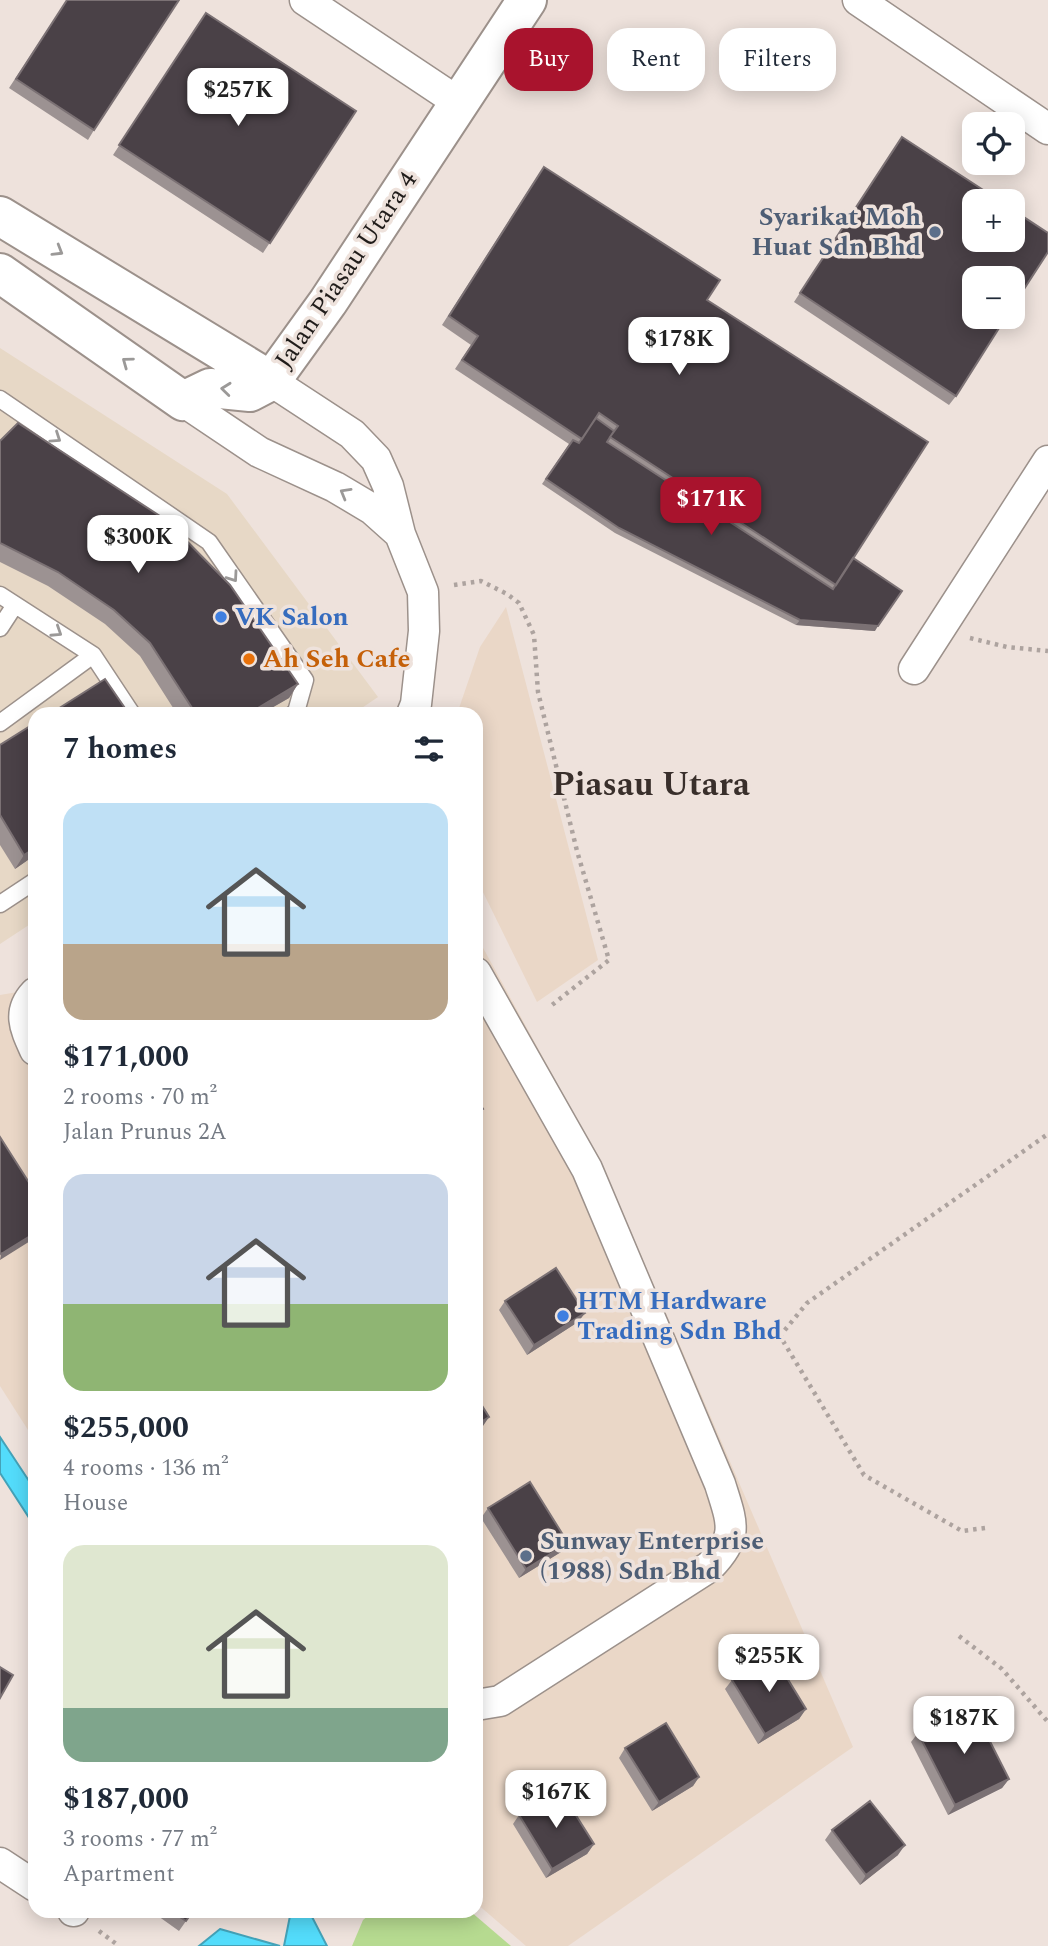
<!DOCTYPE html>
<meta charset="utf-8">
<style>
:root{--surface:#fff;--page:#f6f6f7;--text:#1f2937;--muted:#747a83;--accent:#a9132d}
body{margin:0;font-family:Spectral,serif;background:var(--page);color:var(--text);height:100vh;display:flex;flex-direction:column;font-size:26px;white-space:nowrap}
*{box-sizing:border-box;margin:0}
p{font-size:23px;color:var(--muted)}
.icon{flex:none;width:38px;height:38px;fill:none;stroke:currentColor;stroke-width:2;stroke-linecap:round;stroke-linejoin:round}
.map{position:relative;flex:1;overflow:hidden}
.panel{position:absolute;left:28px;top:707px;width:455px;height:1211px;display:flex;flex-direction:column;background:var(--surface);border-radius:21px;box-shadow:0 4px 18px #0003}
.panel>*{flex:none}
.guide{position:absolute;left:504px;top:28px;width:438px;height:63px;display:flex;gap:14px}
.buttons{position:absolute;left:962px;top:112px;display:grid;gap:14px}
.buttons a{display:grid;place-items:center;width:63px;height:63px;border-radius:14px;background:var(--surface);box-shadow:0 4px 18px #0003;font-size:35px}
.price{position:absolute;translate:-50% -60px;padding:0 16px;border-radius:14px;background:#fff;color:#222;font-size:23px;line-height:46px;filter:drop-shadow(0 2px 4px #0008)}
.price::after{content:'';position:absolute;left:50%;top:42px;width:21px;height:16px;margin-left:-10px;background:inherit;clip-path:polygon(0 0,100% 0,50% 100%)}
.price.current{background:var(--accent);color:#fff}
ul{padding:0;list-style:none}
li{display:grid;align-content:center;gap:14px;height:371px;padding:0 35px}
li span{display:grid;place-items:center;height:217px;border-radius:21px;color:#555}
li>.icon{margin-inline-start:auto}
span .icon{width:126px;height:126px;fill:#fffc;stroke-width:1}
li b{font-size:30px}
h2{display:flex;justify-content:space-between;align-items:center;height:84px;padding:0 35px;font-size:30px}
.tag{padding:0 24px;border-radius:21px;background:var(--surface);box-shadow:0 4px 18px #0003;font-size:24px;line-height:63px}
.tag.current{background:var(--accent);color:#fff}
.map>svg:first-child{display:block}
.commercial{fill:#e7d8c6}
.industrial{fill:#ead7c7}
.green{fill:#b6da90}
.water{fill:#53dcfb;stroke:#44a2b8;stroke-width:2}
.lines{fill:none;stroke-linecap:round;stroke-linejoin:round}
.service-casing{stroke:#9c918b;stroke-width:19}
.minor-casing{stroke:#9c918b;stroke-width:33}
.tertiary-casing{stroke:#9c918b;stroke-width:42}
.path{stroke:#ada39f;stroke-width:4.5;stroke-dasharray:3.5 5;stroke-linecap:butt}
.service{stroke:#fff;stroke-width:16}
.minor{stroke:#fff;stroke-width:30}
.tertiary{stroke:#fff;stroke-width:38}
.wall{fill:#9c9292}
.shaded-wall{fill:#7b7174}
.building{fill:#4a4147;stroke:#7b7174;stroke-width:2}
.oneway{stroke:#9b9998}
.service-dot{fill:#5c6f8a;stroke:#eee2dc;stroke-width:2.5}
.shop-dot{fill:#3f7fe0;stroke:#eee2dc;stroke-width:2.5}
.food-dot{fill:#e8710a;stroke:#eee2dc;stroke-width:2.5}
.labels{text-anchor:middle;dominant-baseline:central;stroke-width:7;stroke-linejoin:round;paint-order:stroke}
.service-label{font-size:26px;font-weight:bold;fill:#4e5e75;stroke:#eee2dc;text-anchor:end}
.street-label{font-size:26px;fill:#201c1a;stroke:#eee2dc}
.shop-label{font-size:26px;font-weight:bold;fill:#366cbe;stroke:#eee2dc;text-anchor:start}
.food-label{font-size:26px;font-weight:bold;fill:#c56008;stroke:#eee2dc;text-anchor:start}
.district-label{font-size:33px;font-weight:bold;fill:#392f2b;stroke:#eee2dc}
</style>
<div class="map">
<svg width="1048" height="1946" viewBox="0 0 1048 1946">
<rect width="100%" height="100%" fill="#eee2dc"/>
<!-- commercial -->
<path class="commercial" d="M0 348 227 494 378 697 353 714H35V921L0 944Z"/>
<!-- industrial -->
<path class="industrial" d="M506 607 598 960 537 1002 476 878V714H457L480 647Z
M476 935 603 1167 853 1747 568 1946H526L476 1903Z
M35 989V1441L0 1386V995Z"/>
<!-- green -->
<path class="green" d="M374 1911H470L511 1946H352L363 1920Z"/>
<!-- water -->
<path class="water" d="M0 1437 35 1490V1527L0 1473Z
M287 1911H309L327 1946H284L290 1916Z
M220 1929 280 1946H199Z"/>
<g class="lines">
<defs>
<path id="service" d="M0 399 209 542 305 680 296 712 293 714
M0 595 93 655 132 714
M0 628 15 605
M0 723 93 655
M0 904 35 881"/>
<path id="minor" d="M305 0 458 102
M858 0 1048 129
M271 381 352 434 376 459 388 486 400 534 423 592 424 631 416 704 412 714
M183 401 259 452 335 487 372 509 400 534
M914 669 1048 461
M476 973 587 1169 720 1484C732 1523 740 1536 709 1567L500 1701 476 1705
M35 993C17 1012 25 1028 35 1050
M0 1863 35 1886
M73 1911H74"/>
<path id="tertiary" d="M0 216 271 381
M0 273 183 401 210 388 250 392 271 381 328 302 527 0"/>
</defs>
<!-- service casing -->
<use href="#service" class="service-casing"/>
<!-- minor casing -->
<use href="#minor" class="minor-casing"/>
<!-- tertiary casing -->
<use href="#tertiary" class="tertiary-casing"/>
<!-- path -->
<path class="path" d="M454 585 481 581 507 594 519 603 534 635 538 692 577 851 609 960 552 1005
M970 638 1007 647 1048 651
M985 1528 962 1531 864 1475 780 1336 807 1303 1048 1134
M959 1636 1002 1669 1048 1722
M99 1931 119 1946"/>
<!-- service -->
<use href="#service" class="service"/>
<!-- minor -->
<use href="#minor" class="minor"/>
<!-- tertiary -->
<use href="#tertiary" class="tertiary"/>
</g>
<!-- wall -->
<path class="wall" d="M67 0 94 130 88 140 9 88Z
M206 13 356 111 263 253 113 155Z
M902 137 956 396 949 405 794 302Z
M537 177 707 300 853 558 875 631 796 625 615 533 542 484 569 444 455 369 471 345 442 325Z
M0 441 298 684 289 698 261 714H177L140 656 105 624 48 586 0 562Z
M35 723V855L15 869 0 845V745Z
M505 1301 585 1313 578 1322 527 1355 499 1310Z
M488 1508 568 1543 561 1552 519 1578 481 1518Z
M732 1680 806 1709 799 1719 758 1744 725 1689Z
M918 1733 1009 1779 1002 1788 948 1815 911 1742Z
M625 1748 699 1777 693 1786 652 1811 619 1758Z
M519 1815 594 1844 587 1854 546 1878 513 1824Z
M832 1830 898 1855 860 1885 825 1840Z
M151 1911H193L179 1931Z"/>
<!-- shaded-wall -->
<path class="shaded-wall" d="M800 620 878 626 875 631 796 625Z
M298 684 289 698 261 714H248Z
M35 848V855L15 869 24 855Z
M35 1233V1238L0 1260 1 1254Z
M585 1313 578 1322 527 1355 534 1345Z
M489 1417 483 1426 476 1431V1425Z
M568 1543 561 1552 519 1578 526 1569Z
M806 1709 799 1719 758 1744 765 1734Z
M699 1777 693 1786 652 1811 659 1802Z
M1009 1779 1002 1788 948 1815 955 1805Z
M594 1844 587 1854 546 1878 552 1869Z
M905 1845 898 1855 860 1885 866 1875Z"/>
<!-- building -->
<path class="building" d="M67 0H179L94 130 16 79Z
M206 13 356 111 270 243 119 145Z
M902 137 1000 201H975V240H1013V210L1048 233V252L1013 306V278H975V317H1006L956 396 800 293Z
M544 167 720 280 707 300 928 442 836 585 610 437 618 426 599 413 582 439 462 360 478 336 449 316Z
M596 418 614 431 607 442 833 589 853 558 902 591 878 626 800 620 619 528 546 479 573 440 579 443Z
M18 423 166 520 230 585 298 684 248 714H196L150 643 114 610 58 572 0 543V441Z
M105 679 129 714H50Z
M35 723V848L24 855 0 815V745Z
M476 1098 483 1109 476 1113Z
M0 1137 35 1192V1233L1 1254 0 1252Z
M556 1268 585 1313 534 1345 505 1301Z
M476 1396 489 1417 476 1425Z
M530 1482 568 1543 526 1569 488 1508Z
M773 1655 806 1709 765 1734 732 1680Z
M0 1667 13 1675 0 1698Z
M972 1706 1009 1779 955 1805 918 1733Z
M666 1723 699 1777 659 1802 625 1748Z
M560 1790 594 1844 552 1869 519 1815Z
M870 1801 905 1845 866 1875 832 1830Z
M171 1911H193L186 1921Z"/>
<!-- one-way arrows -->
<defs><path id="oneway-chevron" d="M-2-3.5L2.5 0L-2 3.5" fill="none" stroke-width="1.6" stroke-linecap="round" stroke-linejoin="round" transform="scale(1.75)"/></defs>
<g class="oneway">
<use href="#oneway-chevron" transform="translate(58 251) rotate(31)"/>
<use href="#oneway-chevron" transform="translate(127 362) rotate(-144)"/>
<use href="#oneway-chevron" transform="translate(226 389) rotate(-174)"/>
<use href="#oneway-chevron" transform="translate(56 438) rotate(34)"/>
<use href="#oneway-chevron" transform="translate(345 493) rotate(-150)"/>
<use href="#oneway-chevron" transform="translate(233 577) rotate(55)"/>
<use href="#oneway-chevron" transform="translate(57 632) rotate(33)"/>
</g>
<!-- markers -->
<g class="service-dot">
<circle cx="935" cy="232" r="7"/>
<circle cx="526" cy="1556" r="7"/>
</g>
<g class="shop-dot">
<circle cx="221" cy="617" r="7"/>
<circle cx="563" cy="1316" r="7"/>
</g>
<circle class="food-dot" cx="249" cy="659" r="7"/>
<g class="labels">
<!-- service labels -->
<g class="service-label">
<text x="921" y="217">Syarikat Moh<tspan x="921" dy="30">Huat Sdn Bhd</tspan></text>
<text x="540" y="1541" text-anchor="start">Sunway Enterprise<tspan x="540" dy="30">(1988) Sdn Bhd</tspan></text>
</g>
<!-- street labels -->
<g class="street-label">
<text transform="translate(346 270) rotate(-56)">Jalan Piasau Utara 4</text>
</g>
<!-- shop labels -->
<g class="shop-label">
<text x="235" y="617">VK Salon</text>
<text x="577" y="1301">HTM Hardware<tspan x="577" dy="30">Trading Sdn Bhd</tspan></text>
</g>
<!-- food labels -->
<g class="food-label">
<text x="263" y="659">Ah Seh Cafe</text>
</g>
<!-- district labels -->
<g class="district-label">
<text x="651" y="785">Piasau Utara</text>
</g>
</g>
</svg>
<div class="buttons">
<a><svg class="icon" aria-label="locate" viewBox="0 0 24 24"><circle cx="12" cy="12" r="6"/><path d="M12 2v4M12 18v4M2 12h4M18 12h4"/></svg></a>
<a>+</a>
<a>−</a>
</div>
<b class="price" style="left:238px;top:128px">$257K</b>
<b class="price" style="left:679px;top:377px">$178K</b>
<b class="price current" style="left:711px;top:537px">$171K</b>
<b class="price" style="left:138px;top:575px">$300K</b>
<b class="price" style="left:769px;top:1694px">$255K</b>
<b class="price" style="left:964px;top:1756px">$187K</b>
<b class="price" style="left:556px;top:1830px">$167K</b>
<div class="guide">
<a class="tag current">Buy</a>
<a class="tag">Rent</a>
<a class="tag">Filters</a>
</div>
<section class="panel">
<h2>7 homes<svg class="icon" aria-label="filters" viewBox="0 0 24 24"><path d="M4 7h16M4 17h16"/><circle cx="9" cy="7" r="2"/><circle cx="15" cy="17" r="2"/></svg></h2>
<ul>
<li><span style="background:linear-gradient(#bfe0f5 65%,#b9a48a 0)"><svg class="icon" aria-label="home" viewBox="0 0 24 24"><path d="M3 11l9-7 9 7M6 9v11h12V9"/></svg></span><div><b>$171,000</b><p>2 rooms · 70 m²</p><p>Jalan Prunus 2A</p></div></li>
<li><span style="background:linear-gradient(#c9d6e8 60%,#8fb573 0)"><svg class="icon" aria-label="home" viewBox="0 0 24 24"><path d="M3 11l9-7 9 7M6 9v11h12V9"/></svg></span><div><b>$255,000</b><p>4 rooms · 136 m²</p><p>House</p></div></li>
<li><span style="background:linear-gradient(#dfe7d0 75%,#7fa58c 0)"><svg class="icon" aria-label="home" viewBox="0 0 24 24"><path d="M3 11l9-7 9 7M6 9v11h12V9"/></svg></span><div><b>$187,000</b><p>3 rooms · 77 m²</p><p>Apartment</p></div></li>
</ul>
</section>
</div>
